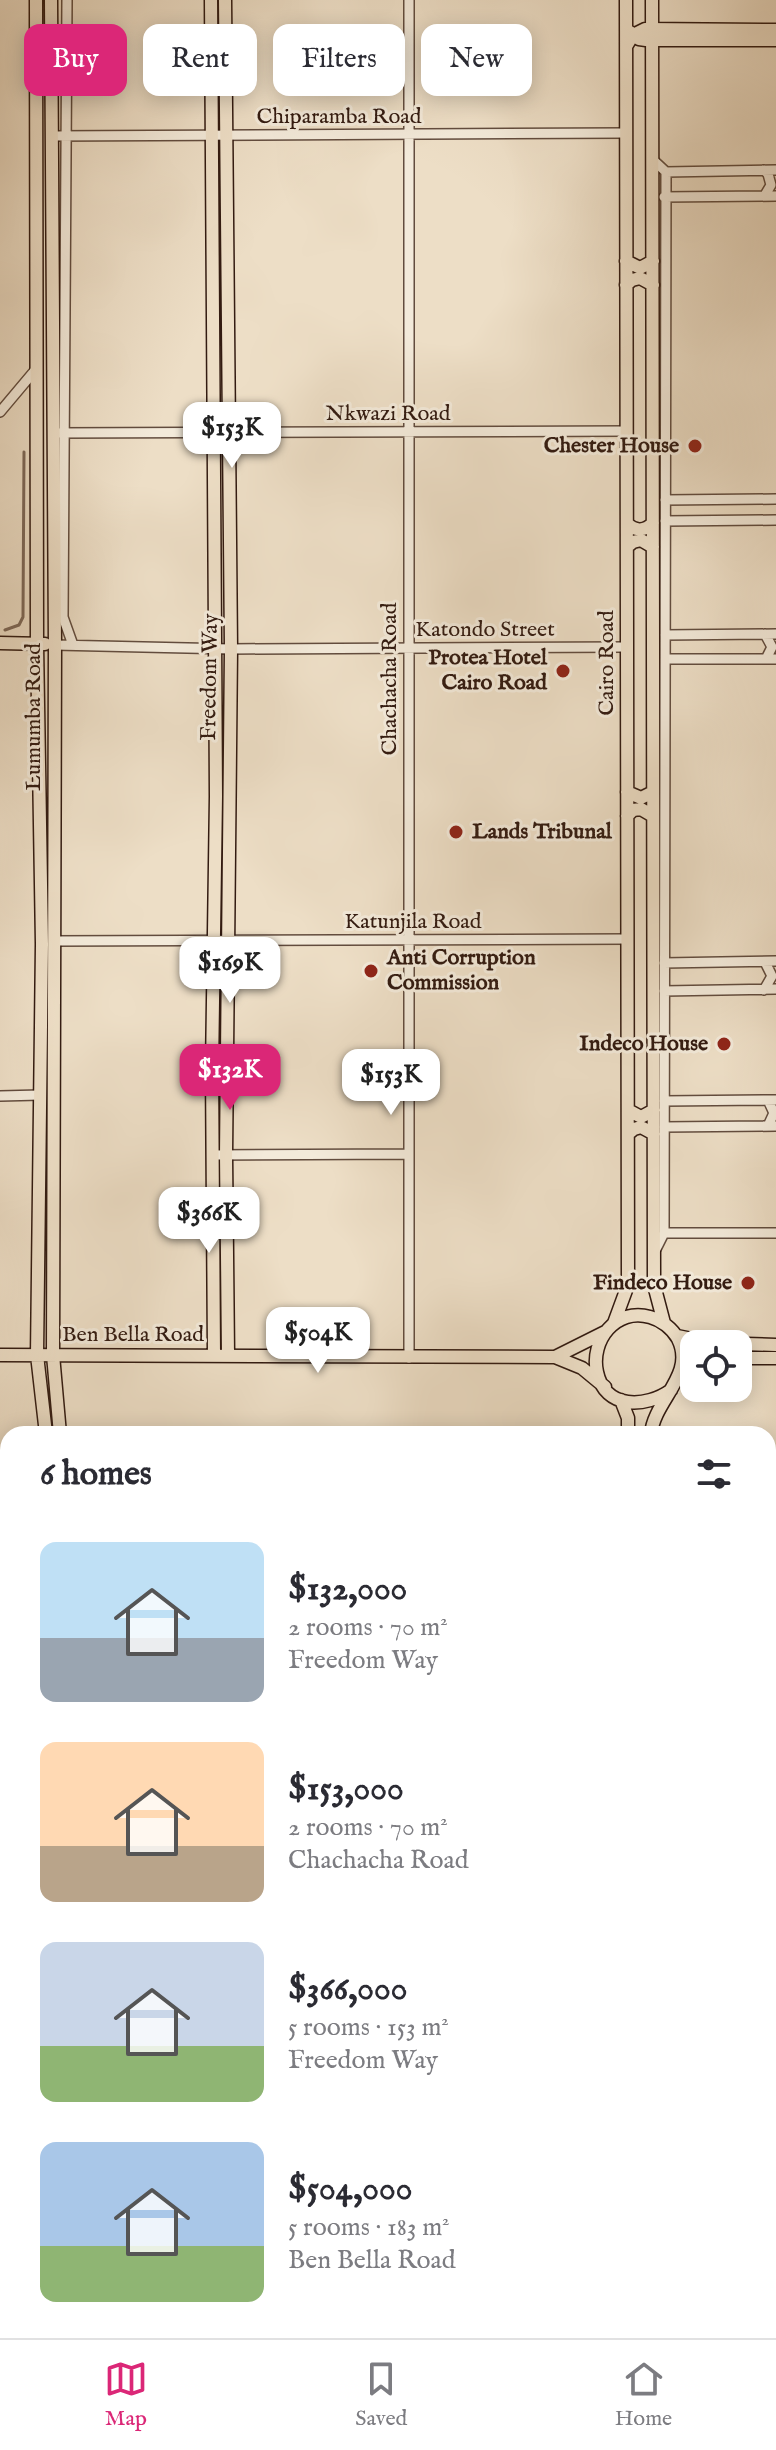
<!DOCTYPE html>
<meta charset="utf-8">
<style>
:root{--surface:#fff;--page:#f7f7f7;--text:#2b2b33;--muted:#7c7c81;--line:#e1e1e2;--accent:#db2777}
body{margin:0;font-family:"IM FELL English",serif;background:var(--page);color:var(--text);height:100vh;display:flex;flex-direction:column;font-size:30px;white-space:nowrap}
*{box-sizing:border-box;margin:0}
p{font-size:26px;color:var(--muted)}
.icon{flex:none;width:44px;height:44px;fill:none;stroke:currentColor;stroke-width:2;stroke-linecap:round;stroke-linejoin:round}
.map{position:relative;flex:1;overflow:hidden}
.sheet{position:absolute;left:0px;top:1426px;width:776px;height:912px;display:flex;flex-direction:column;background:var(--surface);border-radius:24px 24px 0 0;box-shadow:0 4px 20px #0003}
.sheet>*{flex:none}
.hud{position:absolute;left:24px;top:24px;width:728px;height:72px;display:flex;gap:16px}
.tools{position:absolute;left:680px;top:1330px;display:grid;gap:16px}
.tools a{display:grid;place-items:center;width:72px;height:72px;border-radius:16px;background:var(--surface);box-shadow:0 4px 20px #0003;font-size:40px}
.price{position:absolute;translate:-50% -68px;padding:0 18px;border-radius:16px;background:#fff;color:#222;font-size:26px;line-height:52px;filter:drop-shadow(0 2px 4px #0008)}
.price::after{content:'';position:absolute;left:50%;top:48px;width:24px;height:18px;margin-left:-12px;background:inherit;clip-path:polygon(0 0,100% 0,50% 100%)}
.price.active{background:var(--accent);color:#fff}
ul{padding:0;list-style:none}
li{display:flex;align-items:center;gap:24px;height:200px;padding:0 40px}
li span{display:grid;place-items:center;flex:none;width:224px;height:160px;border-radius:16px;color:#555}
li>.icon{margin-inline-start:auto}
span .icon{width:96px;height:96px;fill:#fffc;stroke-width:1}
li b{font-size:34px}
h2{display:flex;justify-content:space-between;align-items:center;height:96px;padding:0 40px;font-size:34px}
.pill{padding:0 28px;border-radius:16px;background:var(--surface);box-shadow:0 4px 20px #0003;font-size:28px;line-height:72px}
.pill.active{background:var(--accent);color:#fff}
.menu{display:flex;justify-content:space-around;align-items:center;height:112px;border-top:2px solid var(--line);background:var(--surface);font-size:22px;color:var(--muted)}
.menu a{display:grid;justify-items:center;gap:4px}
.menu .active{color:var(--accent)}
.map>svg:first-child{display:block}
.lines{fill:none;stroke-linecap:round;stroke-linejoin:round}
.stream{stroke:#7d6858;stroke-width:3}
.minor-casing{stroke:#624c3e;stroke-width:12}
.major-casing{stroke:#331b11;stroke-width:15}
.minor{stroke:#f3eada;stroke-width:9}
.major{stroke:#eddec6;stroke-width:12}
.poi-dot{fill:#8f2418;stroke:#f3eada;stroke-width:3}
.labels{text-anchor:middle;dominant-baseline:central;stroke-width:6;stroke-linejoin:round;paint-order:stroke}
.street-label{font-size:22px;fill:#331b11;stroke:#f3eada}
.poi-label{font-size:22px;font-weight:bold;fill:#331b11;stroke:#f3eada;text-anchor:end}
</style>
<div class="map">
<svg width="776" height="2338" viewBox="0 0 776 2338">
<rect width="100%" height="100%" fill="#eddec6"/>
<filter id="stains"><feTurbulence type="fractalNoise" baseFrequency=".0025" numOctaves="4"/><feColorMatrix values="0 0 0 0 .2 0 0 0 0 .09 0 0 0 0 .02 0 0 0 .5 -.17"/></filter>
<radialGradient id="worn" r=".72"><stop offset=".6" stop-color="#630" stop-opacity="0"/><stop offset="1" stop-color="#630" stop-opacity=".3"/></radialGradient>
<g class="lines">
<!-- stream -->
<path class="stream" d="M5 630 19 625 23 617 24 452"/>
<defs>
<path id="minor" d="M67 0 63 617 73 645
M409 0V1358
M51 136 626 133
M652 159 666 172 664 1233 656 1249
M764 170 768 174 771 185 765 195
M666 172 776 170
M664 197 776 196
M0 412 37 368
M58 433 627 431
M665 500 776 499
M665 521 776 520
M765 634 772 647 766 659
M665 635 776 634
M55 645 231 649 627 647
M665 659H776
M54 941 627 939
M664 963 776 961
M764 990 772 976 765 962
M664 991 776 989
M0 1096 40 1095
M768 1100 774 1113 768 1126
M664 1101 776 1100
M664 1127 776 1126
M213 1155 408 1154
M664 1233H776
M0 2272 8 2269
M125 2330 132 2338
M583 2330 589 2338
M78 2338 100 2330"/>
<path id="major" d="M36 0 37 644 42 944 37 1355 46 1434
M51 0 55 645 53 1355 60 1434
M211 0 216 796 212 1069 214 1355
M225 0 231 649 226 1155 228 1355
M652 0 654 1285 664 1323
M630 32 639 39 646 40H776
M627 45 633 35 645 29 776 30
M626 261 640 268 653 261
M626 285 632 280 640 278 653 285
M627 523C635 532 645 531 653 523
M627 547 633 542 641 540 653 547
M0 643 45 644
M627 792 641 798 653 792
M627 816 633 810 641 809 653 816
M628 1110 641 1117 654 1110
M628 1134 634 1129 641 1127 654 1134
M614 1323 628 1285 626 0
M677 1336 712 1343 776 1345
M0 1355 555 1357 582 1368 605 1387
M555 1357 605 1332
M738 1358H776
M621 1400 628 1418V1434
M651 1434C654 1400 696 1375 678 1339 672 1328 661 1320 650 1317 616 1307 590 1341 597 1372 605 1410 646 1408 671 1390
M768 2091 776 2093
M0 2298 8 2295
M0 2323 8 2320"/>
</defs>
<!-- minor casing -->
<use href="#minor" class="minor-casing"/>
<!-- major casing -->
<use href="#major" class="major-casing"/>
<!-- minor -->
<use href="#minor" class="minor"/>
<!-- major -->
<use href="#major" class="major"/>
</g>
<!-- markers -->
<g class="poi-dot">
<circle cx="695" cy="446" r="8"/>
<circle cx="563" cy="671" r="8"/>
<circle cx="456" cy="832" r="8"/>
<circle cx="371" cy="971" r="8"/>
<circle cx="724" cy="1044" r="8"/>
<circle cx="748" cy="1283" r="8"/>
</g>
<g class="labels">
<!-- street labels -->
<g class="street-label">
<text x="339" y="117">Chiparamba Road</text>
<text x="388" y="414">Nkwazi Road</text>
<text x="485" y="630">Katondo Street</text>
<text transform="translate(607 663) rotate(-90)">Cairo Road</text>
<text transform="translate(210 677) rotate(-89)">Freedom Way</text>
<text transform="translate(390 679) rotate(-90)">Chachacha Road</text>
<text transform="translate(34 717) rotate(-90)">Lumumba Road</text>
<text x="413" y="922">Katunjila Road</text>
<text x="133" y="1335">Ben Bella Road</text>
</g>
<!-- poi labels -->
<g class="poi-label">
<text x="679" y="446">Chester House</text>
<text x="547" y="658">Protea Hotel<tspan x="547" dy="25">Cairo Road</tspan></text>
<text x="472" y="832" text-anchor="start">Lands Tribunal</text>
<text x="387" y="958" text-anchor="start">Anti Corruption<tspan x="387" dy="25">Commission</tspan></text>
<text x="708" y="1044">Indeco House</text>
<text x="732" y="1283">Findeco House</text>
</g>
</g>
<rect width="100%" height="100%" filter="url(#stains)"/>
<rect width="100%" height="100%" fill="url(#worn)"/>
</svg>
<div class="tools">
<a><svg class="icon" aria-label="locate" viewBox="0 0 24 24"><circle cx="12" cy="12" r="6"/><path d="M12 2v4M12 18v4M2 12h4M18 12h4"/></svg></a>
</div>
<b class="price" style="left:232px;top:470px">$153K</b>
<b class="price" style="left:230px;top:1005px">$169K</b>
<b class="price active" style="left:230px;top:1112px">$132K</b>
<b class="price" style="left:391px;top:1117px">$153K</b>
<b class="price" style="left:209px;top:1255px">$366K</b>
<b class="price" style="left:318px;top:1375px">$504K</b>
<div class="hud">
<a class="pill active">Buy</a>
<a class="pill">Rent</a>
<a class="pill">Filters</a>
<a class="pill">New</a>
</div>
<section class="sheet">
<h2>6 homes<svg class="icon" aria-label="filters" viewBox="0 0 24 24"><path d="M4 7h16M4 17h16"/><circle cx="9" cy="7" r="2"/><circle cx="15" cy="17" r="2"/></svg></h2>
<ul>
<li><span style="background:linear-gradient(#bfe0f5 60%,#9aa5b1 0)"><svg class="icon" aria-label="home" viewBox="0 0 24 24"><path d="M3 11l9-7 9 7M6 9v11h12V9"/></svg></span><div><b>$132,000</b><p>2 rooms · 70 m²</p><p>Freedom Way</p></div></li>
<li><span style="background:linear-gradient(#ffd9b3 65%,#b9a48a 0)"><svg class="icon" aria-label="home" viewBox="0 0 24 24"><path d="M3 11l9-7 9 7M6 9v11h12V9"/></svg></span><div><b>$153,000</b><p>2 rooms · 70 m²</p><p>Chachacha Road</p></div></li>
<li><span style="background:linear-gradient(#c9d6e8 65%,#8fb573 0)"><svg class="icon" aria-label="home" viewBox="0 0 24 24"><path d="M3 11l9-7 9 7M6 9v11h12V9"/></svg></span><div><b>$366,000</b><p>5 rooms · 153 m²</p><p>Freedom Way</p></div></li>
<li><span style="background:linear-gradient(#a9c7e8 65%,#8fb573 0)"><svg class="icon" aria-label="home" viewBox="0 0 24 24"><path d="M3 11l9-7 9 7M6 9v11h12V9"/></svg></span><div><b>$504,000</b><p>5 rooms · 183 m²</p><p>Ben Bella Road</p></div></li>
</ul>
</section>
</div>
<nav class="menu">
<a class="active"><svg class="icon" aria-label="map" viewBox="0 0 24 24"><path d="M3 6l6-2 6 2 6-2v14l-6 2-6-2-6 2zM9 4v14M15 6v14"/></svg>Map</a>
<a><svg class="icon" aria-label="saved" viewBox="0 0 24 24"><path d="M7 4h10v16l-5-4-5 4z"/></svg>Saved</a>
<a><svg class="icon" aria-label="home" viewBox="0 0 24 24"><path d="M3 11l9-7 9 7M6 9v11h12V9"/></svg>Home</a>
</nav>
